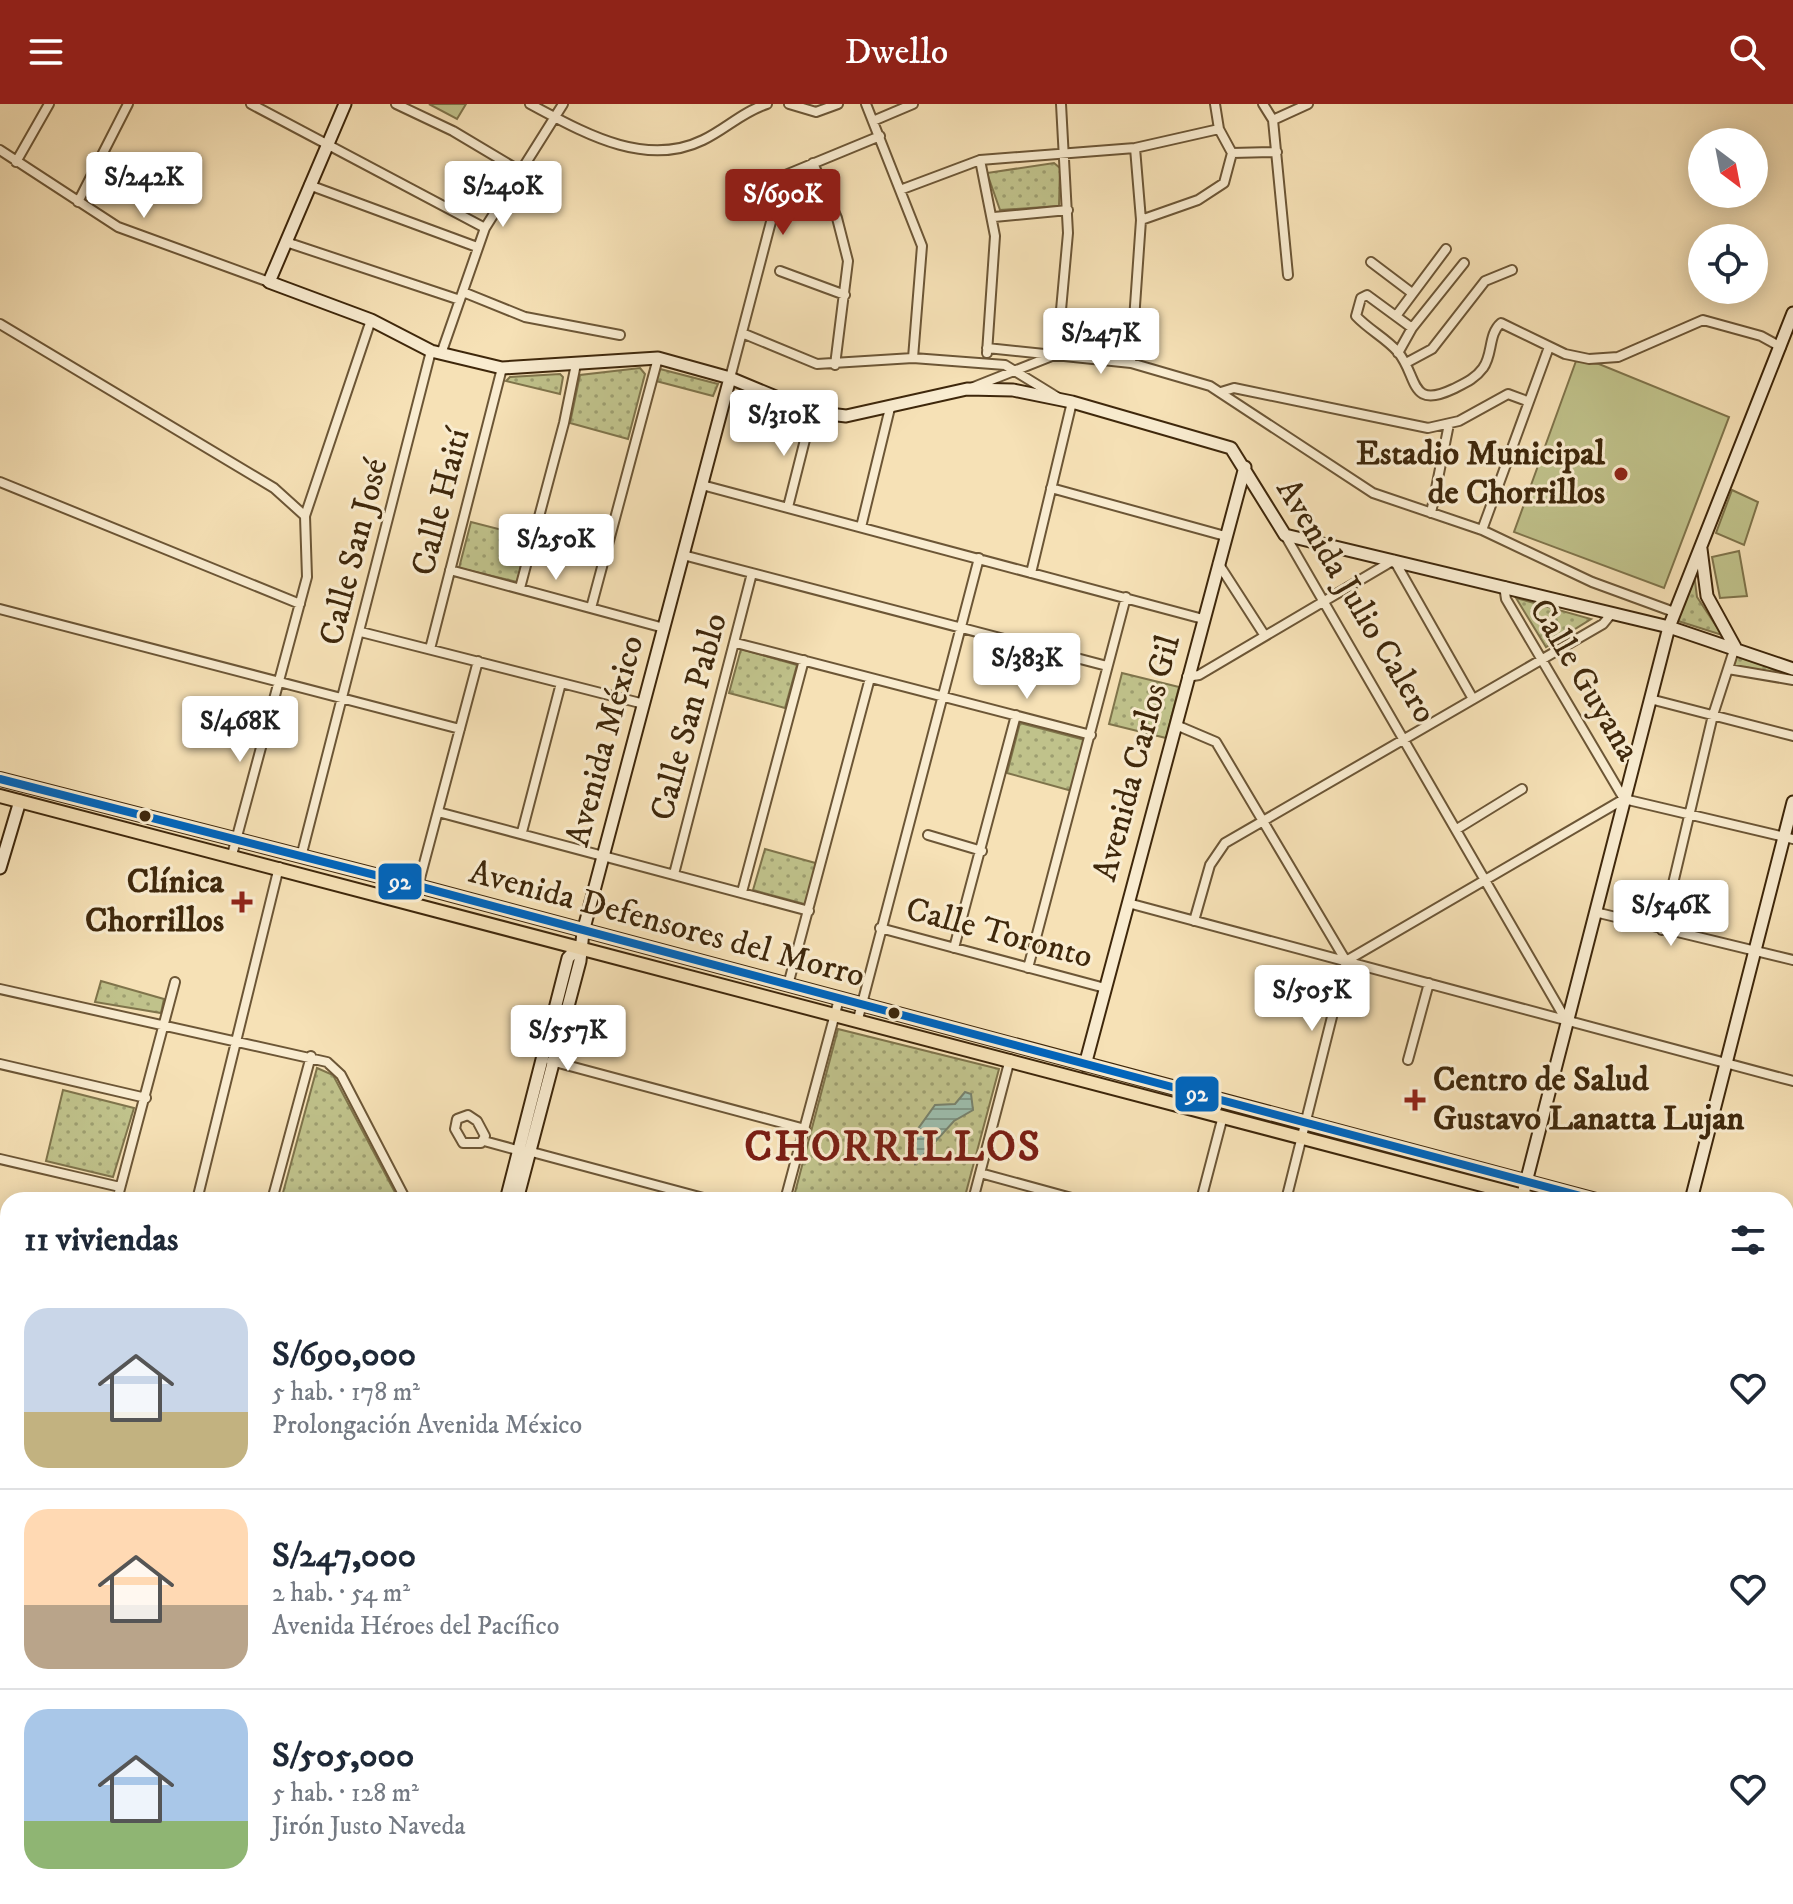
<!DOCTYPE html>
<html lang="es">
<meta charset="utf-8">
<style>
:root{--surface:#fff;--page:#f2f2f3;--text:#1f2937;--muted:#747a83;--line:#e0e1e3;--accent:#8f2418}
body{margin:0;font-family:"IM FELL DW Pica",serif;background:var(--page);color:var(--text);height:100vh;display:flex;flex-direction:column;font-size:30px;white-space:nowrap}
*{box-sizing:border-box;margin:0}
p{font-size:26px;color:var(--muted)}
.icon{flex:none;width:44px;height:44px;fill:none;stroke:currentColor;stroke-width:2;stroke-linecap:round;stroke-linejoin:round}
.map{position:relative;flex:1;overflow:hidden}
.side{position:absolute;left:0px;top:1088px;width:1794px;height:712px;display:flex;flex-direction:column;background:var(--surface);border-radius:24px 24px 0 0;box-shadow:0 4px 20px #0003}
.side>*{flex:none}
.needle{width:52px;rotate:148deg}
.fabs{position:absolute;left:1688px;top:24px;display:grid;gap:16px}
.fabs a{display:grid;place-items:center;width:80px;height:80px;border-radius:50%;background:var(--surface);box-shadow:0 4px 20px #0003;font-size:40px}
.price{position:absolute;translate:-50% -68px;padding:0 18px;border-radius:8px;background:#fff;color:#222;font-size:26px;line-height:52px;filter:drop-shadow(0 2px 4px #0008)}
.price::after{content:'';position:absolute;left:50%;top:48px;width:24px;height:18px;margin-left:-12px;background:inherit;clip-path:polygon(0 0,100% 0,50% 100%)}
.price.active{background:var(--accent);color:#fff}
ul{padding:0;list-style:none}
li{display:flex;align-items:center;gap:24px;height:200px;padding:0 24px}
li+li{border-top:2px solid var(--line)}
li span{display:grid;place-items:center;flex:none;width:224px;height:160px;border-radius:24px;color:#555}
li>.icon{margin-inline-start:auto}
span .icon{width:96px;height:96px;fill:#fffc;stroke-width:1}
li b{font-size:34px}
h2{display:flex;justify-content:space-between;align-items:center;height:96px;padding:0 24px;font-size:34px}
header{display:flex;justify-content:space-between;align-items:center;height:104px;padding:0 24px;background:var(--accent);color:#fff;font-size:36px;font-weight:600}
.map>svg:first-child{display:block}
.grass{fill:url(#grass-dots);stroke:#7f744b;stroke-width:2}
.pitch{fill:#c0c28b;stroke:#7f744b;stroke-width:2}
.water{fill:url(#water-rules);stroke:#77826d;stroke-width:2}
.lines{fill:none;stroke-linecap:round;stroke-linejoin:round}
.street-casing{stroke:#6c5636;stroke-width:12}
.secondary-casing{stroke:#3e270b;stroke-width:15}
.primary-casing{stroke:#3e270b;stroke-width:16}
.street{stroke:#f9ecd0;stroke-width:8}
.secondary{stroke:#f9ecd0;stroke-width:11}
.primary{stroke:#f6e1b6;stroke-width:12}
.bus-1-casing{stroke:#f9ecd0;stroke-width:14}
.bus-1{stroke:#0065bd;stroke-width:8}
.poi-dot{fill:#8f2418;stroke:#f9ecd0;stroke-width:3}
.bus-dot{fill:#3e270b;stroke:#f9ecd0;stroke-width:3}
.labels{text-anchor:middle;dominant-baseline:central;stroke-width:6;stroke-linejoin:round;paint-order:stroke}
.poi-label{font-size:34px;font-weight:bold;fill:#3e270b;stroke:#f9ecd0;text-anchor:end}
.street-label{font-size:34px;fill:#3e270b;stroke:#f9ecd0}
.district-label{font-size:42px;font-weight:bold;letter-spacing:2px;fill:#7a1f14;stroke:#f9ecd0}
.line-badge{stroke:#f9ecd0;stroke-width:3}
.badge-label{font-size:22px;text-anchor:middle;font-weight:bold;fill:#fff}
</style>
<header><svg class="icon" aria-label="menu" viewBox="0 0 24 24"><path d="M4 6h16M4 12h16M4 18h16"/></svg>Dwello<svg class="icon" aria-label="search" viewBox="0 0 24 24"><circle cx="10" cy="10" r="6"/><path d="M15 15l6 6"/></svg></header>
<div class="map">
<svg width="1793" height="1800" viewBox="0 0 1793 1800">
<defs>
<pattern id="grass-dots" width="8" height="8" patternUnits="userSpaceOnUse" patternTransform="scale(2)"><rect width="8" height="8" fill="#c0c28b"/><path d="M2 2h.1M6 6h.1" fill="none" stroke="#9d9e70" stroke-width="1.8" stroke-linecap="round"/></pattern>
<pattern id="water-rules" width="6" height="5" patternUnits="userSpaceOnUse" patternTransform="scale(2)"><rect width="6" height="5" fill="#9dbeae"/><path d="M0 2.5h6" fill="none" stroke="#819a8c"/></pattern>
</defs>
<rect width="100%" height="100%" fill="#f6e1b6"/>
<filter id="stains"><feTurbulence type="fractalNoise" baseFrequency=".0025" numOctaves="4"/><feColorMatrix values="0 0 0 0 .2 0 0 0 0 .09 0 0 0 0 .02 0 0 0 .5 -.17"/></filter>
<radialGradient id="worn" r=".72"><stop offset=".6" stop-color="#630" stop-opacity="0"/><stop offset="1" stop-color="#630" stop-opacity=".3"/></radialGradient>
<!-- grass -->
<path class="grass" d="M1054 59 1060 64 1059 102 1000 106 987 69Z
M640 264 645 270 628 335 570 319 580 271Z
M660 265 718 280 713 292 656 277Z
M560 270 563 273 560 290 506 277 510 273Z
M471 418 529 433 517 478 459 464Z
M1693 462 1697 493 1722 531 1675 516Z
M1516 494 1591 515 1546 543Z
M741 545 797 561 785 604 729 589Z
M1738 547 1783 571 1734 563 1733 554Z
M1122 569 1179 583 1166 634 1109 620Z
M1020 619 1085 636 1072 687 1007 669Z
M765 745 819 760 808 801 753 786Z
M101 877 164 895 161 909 95 898Z
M838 925 999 965 964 1096H793Z
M317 964 333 971 399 1096H281Z
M63 986 134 1004 113 1073 46 1057Z"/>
<!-- pitch -->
<path class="pitch" d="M429 0H466L457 15Z
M1576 257 1599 260 1729 313 1664 484 1514 428Z
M1732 386 1758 398 1744 441 1716 429Z
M1739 447 1747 492 1720 494 1712 453Z
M8 1567V1709L0 1691V1571Z
M544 1792H599L582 1800H548Z
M664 1792H834L838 1800H667Z"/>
<!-- water -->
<path class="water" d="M965 988 971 990 973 1006 954 1017 915 1060 910 1047 915 1029 935 1001 955 1000Z"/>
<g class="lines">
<defs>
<path id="street" d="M251 0 485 124
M396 0 453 27 520 67
M530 0C581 27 644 65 703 36 726 25 742 8 767 0
M789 0 816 8 838 0
M866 0 922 142 913 254
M1263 0 1273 16 1288 171
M1273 16 1308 0
M873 17 913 0
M0 46 118 123 269 178
M1232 49 1277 48
M980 56 995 132 987 249
M16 58 49 0
M813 59 837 114 848 157 835 261
M309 81 477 143
M900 86 980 56 1135 44 1219 25
M78 98 128 0
M994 113 1068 106
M1141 116 1198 96 1224 79 1232 49 1219 25 1215 0
M286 138 460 196
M1371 158 1412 189
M780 167 845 191
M463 188 525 213 620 231
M1396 212 1446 145
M0 220 274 384 305 412
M1412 224 1367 191 1361 194 1356 212C1369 226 1386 234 1398 248 1418 272 1409 306 1453 285 1465 279 1475 275 1483 264 1493 251 1488 230 1501 219L1565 250 1589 255 1618 253 1703 216 1761 232 1781 243
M742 229 817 260 913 254 1005 261 1057 293
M987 244 1131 259 1210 282 1373 389 1482 426 1592 478 1674 508
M1398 249 1412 224 1464 159
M441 250 485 124 563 0
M1131 259 1141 116 1135 44
M1406 259 1432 245 1485 177 1512 166
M730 274 783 72 880 32
M971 284 1057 250 1068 129 1061 0
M1221 288 1234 284 1428 324 1459 317 1508 290 1527 297
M0 378 300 500
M702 381 1203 515
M1051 384 1225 432
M788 403 812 308
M1431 409 1449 320
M861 423 890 304
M1482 426 1549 243
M1285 431 1566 916
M683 451 1107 562
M1218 459 1265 532
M450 466 664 524
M1031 469 1072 298
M1504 482 1506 495 1624 695
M520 484 564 319 576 260
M591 504 658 254
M0 505 460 625
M361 528 644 600
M736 539 1091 631
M430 545 502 264
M1728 565 1793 576
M1187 573 1199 571 1394 456 1473 595
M1650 595 1793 632
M1176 621 1216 638 1346 857 1286 1096
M1624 695 1793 735
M438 708 809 807
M1457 725 1522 685
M522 728 561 579
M928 731 982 747
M232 751 307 473 305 412 371 216
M301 753 431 247
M674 770 752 469
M418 782 478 557
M742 788 804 556
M1128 799 1793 977
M1595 808 1793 856
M1194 817 1210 761 1225 739 1603 520 1612 509
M880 824 1105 884
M1662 826 1713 611 1735 543
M954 844 1016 611
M1346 857 1624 695
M1028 864 1126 493
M788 881 870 574
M0 885 327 958 341 971 406 1096
M858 915 979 454
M1408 956 1429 879
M551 957 805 1025
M0 960 146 994
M468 1011 477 1017 485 1032 481 1039H463L455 1025 457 1015Z
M484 1037 517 1046
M528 1047 711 1096
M0 1055 120 1083
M980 1069 1079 1096
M117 1096 175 878
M197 1096 279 763
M272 1096 311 952
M785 1096 839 895
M973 1096 1010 955
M1201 1096 1223 1012
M0 1151 8 1154
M1786 1289 1793 1291
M1786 1383 1793 1385
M1786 1520 1793 1522
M1786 1564 1793 1541
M1786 1740 1793 1737
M1233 1792 1237 1800
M935 1800 953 1792
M1182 1800 1196 1792
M1336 1800 1339 1792
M1659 1800 1675 1792
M1772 1800 1793 1791"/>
<path id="secondary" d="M345 0 269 178 371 216 431 247 502 264 658 254 730 274 812 308 846 312 967 285 1013 286 1072 298 1231 344 1285 431 1669 523 1793 565
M1701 445 1707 492 1735 543
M0 764 20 697
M1085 961 1245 363
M1524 1086 1669 523 1793 209
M506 1096 568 854 579 842
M517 1096 580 857 583 828 730 274
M1691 1096 1793 698
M1786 1212 1793 1184
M0 1247 8 1249
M1412 1792 1417 1800
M1423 1792 1428 1800
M1511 1800 1514 1792
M1636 1800 1638 1792"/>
<path id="primary" d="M0 675 418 782 1596 1096
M0 692 1539 1096
M1786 1145 1793 1147
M1786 1159 1793 1161
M0 1278 8 1280
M0 1317 8 1319
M1033 1792 1037 1800
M1056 1792 1061 1800"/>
</defs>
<!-- street casing -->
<use href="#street" class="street-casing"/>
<!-- secondary casing -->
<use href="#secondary" class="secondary-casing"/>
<!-- primary casing -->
<use href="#primary" class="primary-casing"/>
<!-- street -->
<use href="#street" class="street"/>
<!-- secondary -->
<use href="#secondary" class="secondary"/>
<!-- primary -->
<use href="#primary" class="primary"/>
<defs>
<path id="bus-1" d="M0 675 418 782 1596 1096"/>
</defs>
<!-- bus-1 casing -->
<use href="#bus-1" class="bus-1-casing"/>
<!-- bus-1 -->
<use href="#bus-1" class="bus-1"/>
</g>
<!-- markers -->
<g class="poi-dot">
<circle cx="1621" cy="370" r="8"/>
<path d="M238 786h8v8h8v8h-8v8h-8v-8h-8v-8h8z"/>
<path d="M1411 984h8v8h8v8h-8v8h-8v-8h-8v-8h8z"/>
</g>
<g class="bus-dot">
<circle cx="145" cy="712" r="7"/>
<circle cx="894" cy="909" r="7"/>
</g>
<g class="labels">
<!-- poi labels -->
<g class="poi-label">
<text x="1605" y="350">Estadio Municipal<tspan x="1605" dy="39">de Chorrillos</tspan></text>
<text x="224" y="778">Clínica<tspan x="224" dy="39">Chorrillos</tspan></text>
<text x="1433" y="976" text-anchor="start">Centro de Salud<tspan x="1433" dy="39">Gustavo Lanatta Lujan</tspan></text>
</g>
<!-- street labels -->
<g class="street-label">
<text transform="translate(441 398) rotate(-76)">Calle Haití</text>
<text transform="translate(354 448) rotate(-76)">Calle San José</text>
<text transform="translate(1356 497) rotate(59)">Avenida Julio Calero</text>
<text transform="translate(1584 576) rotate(59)">Calle Guyana</text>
<text transform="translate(689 613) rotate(-75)">Calle San Pablo</text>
<text transform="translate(605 637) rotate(-75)">Avenida México</text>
<text transform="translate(1137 654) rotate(-75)">Avenida Carlos Gil</text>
<text transform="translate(667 820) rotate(15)">Avenida Defensores del Morro</text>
<text transform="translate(999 829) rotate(15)">Calle Toronto</text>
</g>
<!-- district labels -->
<g class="district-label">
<text x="893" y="1044">CHORRILLOS</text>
</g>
</g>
<g class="line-badge">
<rect x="377" y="758" width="46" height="39" rx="8" fill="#0065bd"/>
<rect x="1174" y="971" width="46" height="38" rx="8" fill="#0065bd"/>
</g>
<g class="badge-label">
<text x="400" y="785">92</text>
<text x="1197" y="997">92</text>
</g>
<rect width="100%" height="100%" filter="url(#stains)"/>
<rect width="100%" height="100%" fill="url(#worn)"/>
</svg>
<div class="fabs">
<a><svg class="needle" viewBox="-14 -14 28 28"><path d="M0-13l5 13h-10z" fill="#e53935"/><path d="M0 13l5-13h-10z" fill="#747a83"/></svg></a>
<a><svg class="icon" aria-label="locate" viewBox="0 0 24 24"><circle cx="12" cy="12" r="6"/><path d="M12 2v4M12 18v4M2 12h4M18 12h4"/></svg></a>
</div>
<b class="price" style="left:144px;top:116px">S/242K</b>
<b class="price" style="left:503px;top:125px">S/240K</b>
<b class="price active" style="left:783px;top:133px">S/690K</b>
<b class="price" style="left:1101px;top:272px">S/247K</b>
<b class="price" style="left:784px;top:354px">S/310K</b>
<b class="price" style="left:556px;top:478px">S/250K</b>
<b class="price" style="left:1027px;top:597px">S/383K</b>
<b class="price" style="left:240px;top:660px">S/468K</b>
<b class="price" style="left:1671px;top:844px">S/546K</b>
<b class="price" style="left:1312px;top:929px">S/505K</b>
<b class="price" style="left:568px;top:969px">S/557K</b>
<section class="side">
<h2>11 viviendas<svg class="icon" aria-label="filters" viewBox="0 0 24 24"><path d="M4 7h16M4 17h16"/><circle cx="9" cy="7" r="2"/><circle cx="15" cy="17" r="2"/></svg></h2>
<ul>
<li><span style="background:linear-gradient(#c9d6e8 65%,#c2b280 0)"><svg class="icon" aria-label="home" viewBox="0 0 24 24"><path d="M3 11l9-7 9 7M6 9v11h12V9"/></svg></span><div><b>S/690,000</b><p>5 hab. · 178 m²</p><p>Prolongación Avenida México</p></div><svg class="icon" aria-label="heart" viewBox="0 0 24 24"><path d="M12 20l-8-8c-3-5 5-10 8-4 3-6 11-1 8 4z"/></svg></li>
<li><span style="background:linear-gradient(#ffd9b3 60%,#b9a48a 0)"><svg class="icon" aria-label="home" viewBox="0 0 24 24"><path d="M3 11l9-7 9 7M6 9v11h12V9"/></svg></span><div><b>S/247,000</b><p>2 hab. · 54 m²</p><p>Avenida Héroes del Pacífico</p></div><svg class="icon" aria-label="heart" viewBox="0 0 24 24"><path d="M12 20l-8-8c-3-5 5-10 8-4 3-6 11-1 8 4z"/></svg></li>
<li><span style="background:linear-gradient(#a9c7e8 70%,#8fb573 0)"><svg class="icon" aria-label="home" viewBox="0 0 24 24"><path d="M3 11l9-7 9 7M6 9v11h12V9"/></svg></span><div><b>S/505,000</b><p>5 hab. · 128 m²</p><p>Jirón Justo Naveda</p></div><svg class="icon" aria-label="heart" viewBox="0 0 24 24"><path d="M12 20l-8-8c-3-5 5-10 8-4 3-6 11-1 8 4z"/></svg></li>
</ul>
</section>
</div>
